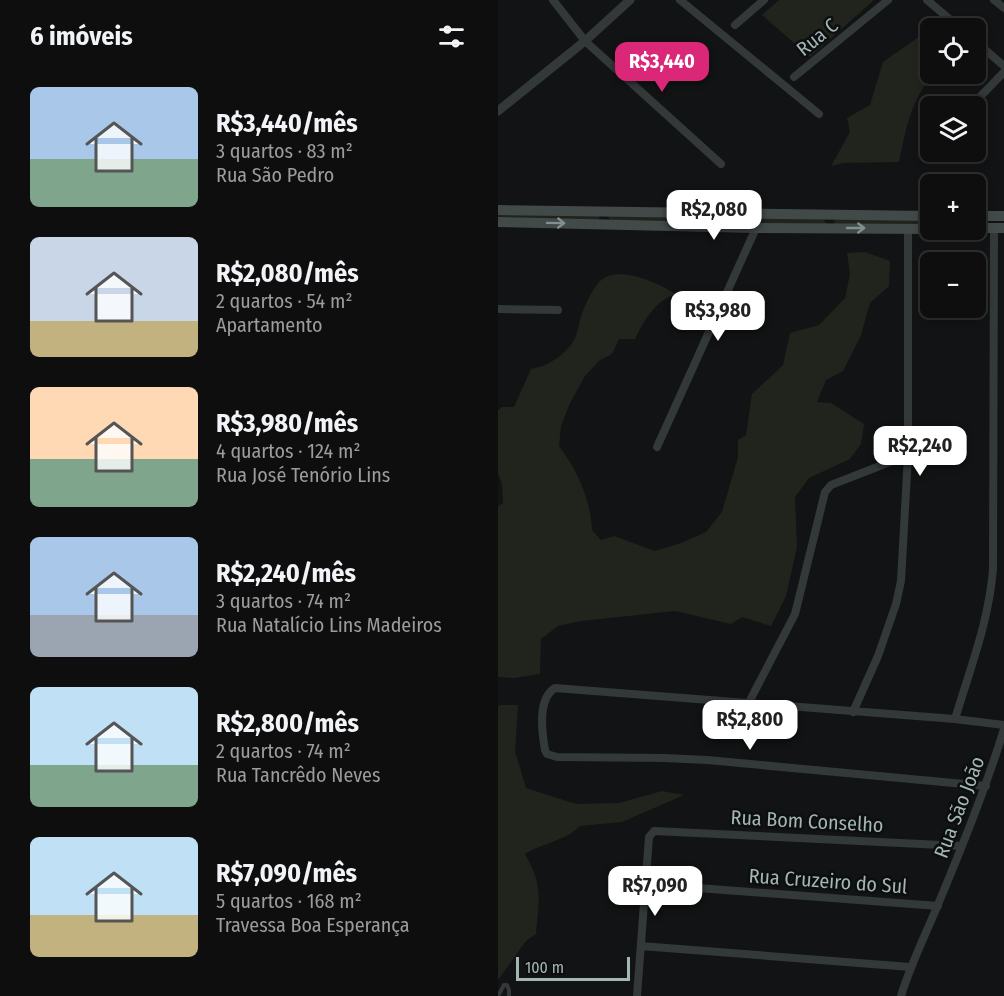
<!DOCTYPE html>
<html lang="pt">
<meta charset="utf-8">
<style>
:root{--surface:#0e0e0f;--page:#1c1c1d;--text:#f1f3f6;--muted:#9b9c9e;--line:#2e2e2f;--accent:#db2777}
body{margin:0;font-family:"Fira Sans Condensed",sans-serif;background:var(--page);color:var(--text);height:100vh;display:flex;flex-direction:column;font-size:22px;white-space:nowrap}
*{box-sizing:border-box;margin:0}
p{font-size:20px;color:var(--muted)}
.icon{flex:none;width:33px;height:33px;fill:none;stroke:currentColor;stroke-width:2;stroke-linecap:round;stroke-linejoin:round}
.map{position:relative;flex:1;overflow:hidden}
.side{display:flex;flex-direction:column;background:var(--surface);width:498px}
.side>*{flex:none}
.controls{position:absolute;left:422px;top:18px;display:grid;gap:12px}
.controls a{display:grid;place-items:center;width:66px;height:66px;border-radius:9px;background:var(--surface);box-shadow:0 3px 9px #0003,0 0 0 2px var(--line);font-size:30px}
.scale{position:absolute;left:18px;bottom:15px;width:114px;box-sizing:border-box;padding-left:6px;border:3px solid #a3b5b4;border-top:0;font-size:16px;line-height:21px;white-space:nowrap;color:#a3b5b4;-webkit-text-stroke:4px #0d0e0f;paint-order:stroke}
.price{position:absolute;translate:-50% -51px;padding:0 14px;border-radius:12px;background:#fff;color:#222;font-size:20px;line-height:39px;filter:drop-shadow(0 2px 3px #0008)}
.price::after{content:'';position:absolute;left:50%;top:36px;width:18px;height:14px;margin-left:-9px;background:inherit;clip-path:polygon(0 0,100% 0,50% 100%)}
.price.active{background:var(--accent);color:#fff}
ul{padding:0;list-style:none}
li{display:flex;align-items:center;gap:18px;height:150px;padding:0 30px}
li span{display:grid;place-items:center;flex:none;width:168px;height:120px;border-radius:9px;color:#555}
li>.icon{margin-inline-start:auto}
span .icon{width:72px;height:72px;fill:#fffc;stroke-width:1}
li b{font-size:26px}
h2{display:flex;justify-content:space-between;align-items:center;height:72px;padding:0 30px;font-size:26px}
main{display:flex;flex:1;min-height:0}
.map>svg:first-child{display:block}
.green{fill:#21241c}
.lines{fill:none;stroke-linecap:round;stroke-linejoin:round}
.service{stroke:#333839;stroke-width:4}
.minor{stroke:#333839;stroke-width:8}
.tertiary{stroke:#333839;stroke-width:9}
.secondary{stroke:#414949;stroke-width:10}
.oneway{stroke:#818f8f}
.labels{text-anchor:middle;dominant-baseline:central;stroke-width:5;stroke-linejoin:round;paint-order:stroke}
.street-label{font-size:20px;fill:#a3b5b4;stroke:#0d0e0f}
</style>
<main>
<section class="side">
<h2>6 imóveis<svg class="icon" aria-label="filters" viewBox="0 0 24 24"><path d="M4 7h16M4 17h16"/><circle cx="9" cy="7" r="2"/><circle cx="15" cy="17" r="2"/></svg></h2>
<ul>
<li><span style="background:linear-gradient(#a9c7e8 60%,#7fa58c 0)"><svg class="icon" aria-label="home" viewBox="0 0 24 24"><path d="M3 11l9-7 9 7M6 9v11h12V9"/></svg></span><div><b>R$3,440/mês</b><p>3 quartos · 83 m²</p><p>Rua São Pedro</p></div></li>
<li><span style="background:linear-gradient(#c9d6e8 70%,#c2b280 0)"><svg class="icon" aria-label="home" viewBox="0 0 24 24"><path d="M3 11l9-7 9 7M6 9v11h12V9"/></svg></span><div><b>R$2,080/mês</b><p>2 quartos · 54 m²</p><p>Apartamento</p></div></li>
<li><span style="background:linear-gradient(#ffd9b3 60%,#7fa58c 0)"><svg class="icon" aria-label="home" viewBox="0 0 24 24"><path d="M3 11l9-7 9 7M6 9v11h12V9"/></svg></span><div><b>R$3,980/mês</b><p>4 quartos · 124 m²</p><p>Rua José Tenório Lins</p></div></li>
<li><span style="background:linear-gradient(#a9c7e8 65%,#9aa5b1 0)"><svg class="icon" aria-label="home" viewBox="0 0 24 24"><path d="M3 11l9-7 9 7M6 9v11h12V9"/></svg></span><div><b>R$2,240/mês</b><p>3 quartos · 74 m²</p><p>Rua Natalício Lins Madeiros</p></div></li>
<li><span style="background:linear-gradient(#bfe0f5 65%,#7fa58c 0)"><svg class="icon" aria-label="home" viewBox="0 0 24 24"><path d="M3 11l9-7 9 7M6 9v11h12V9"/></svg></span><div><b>R$2,800/mês</b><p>2 quartos · 74 m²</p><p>Rua Tancrêdo Neves</p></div></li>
<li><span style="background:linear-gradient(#bfe0f5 65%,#c2b280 0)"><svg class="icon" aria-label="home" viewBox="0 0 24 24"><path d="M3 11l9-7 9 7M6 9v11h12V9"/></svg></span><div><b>R$7,090/mês</b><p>5 quartos · 168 m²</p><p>Travessa Boa Esperança</p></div></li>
</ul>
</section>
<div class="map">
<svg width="506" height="996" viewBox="0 0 506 996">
<rect width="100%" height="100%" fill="#121314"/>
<!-- green -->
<path class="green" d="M281 0H376L312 57 264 15Z
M432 29V74H435C413 101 408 128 401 162L345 163 333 166 352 132 349 118 372 105 385 62Z
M0 212 102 215 101 219 99 220 0 219Z
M110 216 325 219 329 224 112 220Z
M337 220H432V226L336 224Z
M367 252 392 261 391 286 372 303 363 335 345 371 328 380 319 402 333 403 366 424 363 444 352 459 311 478 297 497 299 547 288 596 273 626 244 617 233 624 177 611 83 621 60 626 43 639 42 674 16 678 0 677V506L5 503 4 484 0 474V410L4 407H16L33 369C51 366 69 354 77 338 81 329 81 319 85 311 88 302 95 289 101 282 119 263 160 283 178 294 157 301 147 319 137 339H121L114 354 102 360 87 376 72 403 63 426 61 446C79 469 93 501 94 530L103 540 116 536 157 551 183 543 208 532 224 512 240 457V440L248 435 254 394 285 365 292 333 321 325 347 298 352 274 349 253Z
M3 705H20L17 751 28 788 78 804 121 803 164 791 186 795 124 822 82 826C67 841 45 843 27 854 45 885 41 899 38 934L28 941 0 980V706Z"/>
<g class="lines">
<!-- service -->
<path class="service" d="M0 996 6 985H9L11 990V996"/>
<!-- minor -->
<path class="minor" d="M55 0 87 41 223 164
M182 0 321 114
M429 0 462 28
M496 0 506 8
M237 25 266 0
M477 41 506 66
M296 77 390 0
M473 106 506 72
M0 309 60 310
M159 447 258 228
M250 704 297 614 327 492 333 485 410 455
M355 712 380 656 398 604 403 581 410 455V229
M457 719C472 669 491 621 495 569L496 228
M488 786 209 760 166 758 59 757 49 754 47 750C44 733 39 699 57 688L457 719 506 725
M147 884 440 906
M143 946 412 967
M139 996 151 837 156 831 464 846
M403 996C413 963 428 934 441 902 465 845 488 788 506 729"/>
<!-- tertiary -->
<path class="tertiary" d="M0 111 87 41 132 0"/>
<!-- secondary -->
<path class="secondary" d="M0 210 432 216
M477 216H506
M0 222 258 228 432 229
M477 228H506"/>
</g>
<!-- one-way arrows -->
<defs><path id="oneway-shaft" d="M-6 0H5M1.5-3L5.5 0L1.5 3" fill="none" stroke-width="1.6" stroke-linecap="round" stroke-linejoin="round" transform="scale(1.5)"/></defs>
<g class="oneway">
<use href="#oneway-shaft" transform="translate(58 223) rotate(1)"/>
<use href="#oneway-shaft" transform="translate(358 228)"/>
</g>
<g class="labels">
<!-- street labels -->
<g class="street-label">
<text transform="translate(319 37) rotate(-39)">Rua C</text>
<text transform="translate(461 807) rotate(-69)">Rua São João</text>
<text transform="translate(309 821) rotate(3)">Rua Bom Conselho</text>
<text transform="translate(330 881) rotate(4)">Rua Cruzeiro do Sul</text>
</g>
</g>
</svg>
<div class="controls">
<a><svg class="icon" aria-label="locate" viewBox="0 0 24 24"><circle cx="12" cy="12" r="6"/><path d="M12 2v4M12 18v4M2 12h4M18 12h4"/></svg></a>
<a><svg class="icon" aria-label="layers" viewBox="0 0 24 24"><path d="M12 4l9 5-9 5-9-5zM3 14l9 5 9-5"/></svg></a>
<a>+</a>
<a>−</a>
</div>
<div class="scale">100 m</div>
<b class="price active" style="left:164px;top:93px">R$3,440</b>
<b class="price" style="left:216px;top:241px">R$2,080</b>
<b class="price" style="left:220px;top:342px">R$3,980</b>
<b class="price" style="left:422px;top:477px">R$2,240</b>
<b class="price" style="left:252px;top:751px">R$2,800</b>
<b class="price" style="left:157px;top:917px">R$7,090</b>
</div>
</main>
